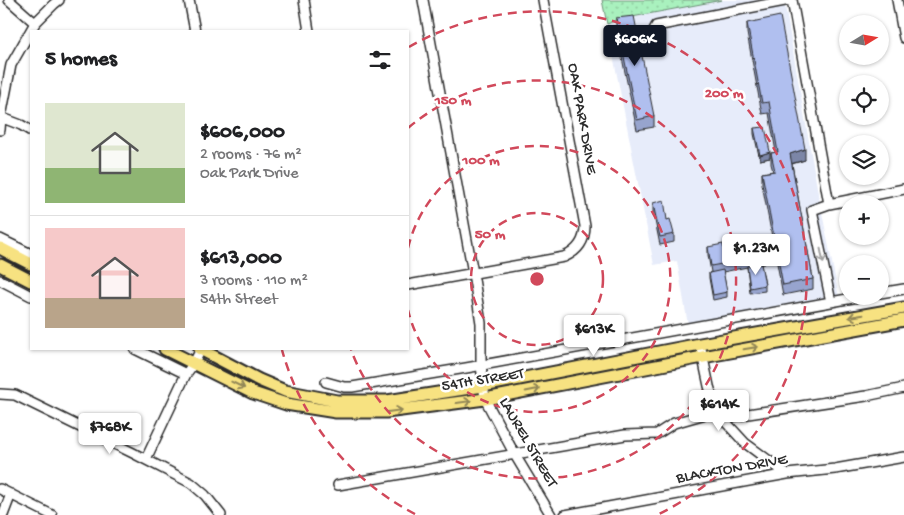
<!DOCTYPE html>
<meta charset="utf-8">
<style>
:root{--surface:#fff;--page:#f2f2f2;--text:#202124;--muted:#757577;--line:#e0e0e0;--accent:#111827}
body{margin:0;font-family:"Gochi Hand",sans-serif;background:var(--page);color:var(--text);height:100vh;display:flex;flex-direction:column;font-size:19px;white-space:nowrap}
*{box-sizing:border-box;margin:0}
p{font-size:16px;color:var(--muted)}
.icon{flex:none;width:28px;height:28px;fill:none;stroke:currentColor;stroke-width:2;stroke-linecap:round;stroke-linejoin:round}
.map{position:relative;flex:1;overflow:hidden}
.details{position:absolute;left:30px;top:30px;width:379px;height:320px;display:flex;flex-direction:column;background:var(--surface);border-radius:0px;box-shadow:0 1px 4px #0004}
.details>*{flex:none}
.needle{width:32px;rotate:79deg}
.tools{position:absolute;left:839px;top:15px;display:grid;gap:10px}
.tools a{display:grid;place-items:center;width:50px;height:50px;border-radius:50%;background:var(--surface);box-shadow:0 1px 4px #0004;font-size:25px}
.price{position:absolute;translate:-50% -42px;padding:0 11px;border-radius:5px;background:#fff;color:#222;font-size:16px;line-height:32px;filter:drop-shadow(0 1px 2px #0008)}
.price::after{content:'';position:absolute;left:50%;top:30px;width:15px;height:11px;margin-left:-8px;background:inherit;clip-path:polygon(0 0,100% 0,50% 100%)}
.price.active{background:var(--accent);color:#fff}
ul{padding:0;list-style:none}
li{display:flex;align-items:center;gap:15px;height:125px;padding:0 15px}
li+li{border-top:1px solid var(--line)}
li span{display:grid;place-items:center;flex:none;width:140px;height:100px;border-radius:0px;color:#555}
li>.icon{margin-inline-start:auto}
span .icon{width:60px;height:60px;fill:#fffc;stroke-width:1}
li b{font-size:21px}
h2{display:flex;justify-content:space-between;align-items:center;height:60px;padding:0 15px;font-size:21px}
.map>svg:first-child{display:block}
.built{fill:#e7ecfa}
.park{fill:url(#park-dots);stroke:#6a8e74}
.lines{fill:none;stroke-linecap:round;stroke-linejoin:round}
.minor-casing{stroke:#2b2b2b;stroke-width:12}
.major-casing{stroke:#2b2b2b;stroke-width:15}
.minor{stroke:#fff;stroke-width:9}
.major{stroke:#f7e281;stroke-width:11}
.wall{fill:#97a4ce;stroke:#2b2b2b}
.shaded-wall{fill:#7b86a7;stroke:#2b2b2b}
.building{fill:#b0bfef;stroke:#2b2b2b}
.oneway{stroke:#a0a0a0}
.oneway2{stroke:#918656}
.ring{fill:none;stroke:#d1495b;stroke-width:2.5;stroke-dasharray:9 6}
.labels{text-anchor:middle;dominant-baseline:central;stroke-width:5;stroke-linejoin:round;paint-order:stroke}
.street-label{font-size:16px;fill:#2b2b2b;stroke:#fff}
.centre{fill:#d1495b;stroke:#fff;stroke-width:2.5}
.ring-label{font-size:15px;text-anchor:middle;font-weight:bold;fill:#d1495b;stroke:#fff;stroke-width:5;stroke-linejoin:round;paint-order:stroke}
</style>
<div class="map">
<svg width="904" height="515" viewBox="0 0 904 515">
<defs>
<pattern id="park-dots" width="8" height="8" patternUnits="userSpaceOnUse" patternTransform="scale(1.25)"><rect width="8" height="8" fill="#a9f1be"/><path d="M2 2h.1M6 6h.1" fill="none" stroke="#92cfa3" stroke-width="1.8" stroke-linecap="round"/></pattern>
</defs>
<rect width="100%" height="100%" fill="#fff"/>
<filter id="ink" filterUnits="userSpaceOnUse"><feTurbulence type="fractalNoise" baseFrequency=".02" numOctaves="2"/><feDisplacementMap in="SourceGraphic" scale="10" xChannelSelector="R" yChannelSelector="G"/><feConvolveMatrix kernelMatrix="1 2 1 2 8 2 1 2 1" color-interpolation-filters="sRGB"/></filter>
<g filter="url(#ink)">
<!-- built -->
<path class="built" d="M722 0H784L818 193 839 297 688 325 677 261 654 265 607 24 616 20Z"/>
<!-- park -->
<path class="park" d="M602 0H722L616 20 607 24Z"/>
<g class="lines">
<defs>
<path id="minor" d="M9 0 35 23
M189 0 195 31
M304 0 309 31
M423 0 473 273 481 323V365L485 399 515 455 551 515
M792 0 829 204
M897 0 904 38
M646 45 656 26 790 0
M0 117 21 125 31 131
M0 130 1 117 11 65 35 23 54 4 59 0
M0 239 31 254
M0 280 31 296
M408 285 564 257C578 251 585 241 585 226L543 0
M880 293 904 289
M831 302 812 210 829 204 904 189
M700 344 709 386 716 409 722 418 745 443 787 474
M135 349 186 374
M326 382 344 387H352L466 368 864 296
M0 394 15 395 133 453 191 483 205 495 221 515
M722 418 866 396 904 388
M146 459 186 374 194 363 201 349
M338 485 625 435 657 434 674 423 702 415 716 409
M0 489 52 515
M3 515 11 494
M565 515 787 474 835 469 904 457"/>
<path id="major" d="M0 248 31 264
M0 265 31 281
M165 349 253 393 286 404 336 412H386L485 399 703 357 904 320
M200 349 259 380 285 391 337 401H387L483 386 700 344 904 308"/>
</defs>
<!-- minor casing -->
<use href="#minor" class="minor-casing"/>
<!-- major casing -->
<use href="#major" class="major-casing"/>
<!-- minor -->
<use href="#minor" class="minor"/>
<!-- major -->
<use href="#major" class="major"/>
</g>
<!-- wall -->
<path class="wall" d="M616 18 654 116V127L637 130 616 29Z
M747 23 805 160 792 164 813 279V289L783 295 762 184V173L773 171 771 164V153L776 152 769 113 762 114 747 33Z
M754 128 770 158 760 160 754 134Z
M653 203 667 220 674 234V242L660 245 653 211Z
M754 238 764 256V264H761L765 285V291L750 293 747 267 723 272 727 292V297L713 300 709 278V273L711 272 708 255V247L724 251 739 248V245L754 242Z"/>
<!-- shaded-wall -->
<path class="shaded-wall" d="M805 149V160L790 164V154Z
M770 152V158L760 160V155Z"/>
<!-- building -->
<path class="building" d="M634 16 654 116 637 120 616 18Z
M780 16 805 149 790 154 813 279 783 285 762 173 775 171 771 153 778 152 769 102 762 103 747 23Z
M765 127 770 152 760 155 754 128Z
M664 200 667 220 670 219 674 234 660 237 653 203Z
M754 238H760L764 256 711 266 708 247 723 244 724 251 740 248 739 245 755 242Z
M761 264 765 285 750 288 747 266Z
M723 270 727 292 713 295 709 273Z"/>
<!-- one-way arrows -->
<defs><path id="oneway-shaft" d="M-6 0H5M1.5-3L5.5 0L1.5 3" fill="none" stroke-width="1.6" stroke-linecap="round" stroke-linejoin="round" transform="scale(1.25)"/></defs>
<use class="oneway" href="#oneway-shaft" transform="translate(822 256) rotate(79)"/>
<g class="oneway2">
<use href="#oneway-shaft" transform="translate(856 316) rotate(170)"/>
<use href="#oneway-shaft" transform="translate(751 348) rotate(-10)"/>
<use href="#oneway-shaft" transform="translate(238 385) rotate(26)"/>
<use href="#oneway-shaft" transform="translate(533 390) rotate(-11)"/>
<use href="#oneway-shaft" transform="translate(464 402) rotate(-8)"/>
<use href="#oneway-shaft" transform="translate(395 411) rotate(-8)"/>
</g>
</g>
<!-- distance rings -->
<g class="ring">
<circle cx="537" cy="279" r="66"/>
<path d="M408 248A133 133 0 1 1 408 310"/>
<path d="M408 128A199 199 0 1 1 351 350"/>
<path d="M415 514A265 265 0 0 1 282 350M409 47A265 265 0 1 1 659 514"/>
</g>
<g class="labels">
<!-- street labels -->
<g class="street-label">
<text transform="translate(581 119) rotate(80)">OAK PARK DRIVE</text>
<text transform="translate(483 381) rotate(-9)">54TH STREET</text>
<text transform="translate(527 443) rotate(60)">LAUREL STREET</text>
<text transform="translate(732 470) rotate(-10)">BLACKTON DRIVE</text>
</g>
</g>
<circle cx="537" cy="279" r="8" class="centre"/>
<g class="ring-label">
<text x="724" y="97">200 m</text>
<text x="453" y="104">150 m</text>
<text x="481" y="164">100 m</text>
<text x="490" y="238">50 m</text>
</g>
</svg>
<div class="tools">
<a><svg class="needle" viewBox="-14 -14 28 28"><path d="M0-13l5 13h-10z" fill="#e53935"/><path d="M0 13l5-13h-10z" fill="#757577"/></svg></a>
<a><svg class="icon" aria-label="locate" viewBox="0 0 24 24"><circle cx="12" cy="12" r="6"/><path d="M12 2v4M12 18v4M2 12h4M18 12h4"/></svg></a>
<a><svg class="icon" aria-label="layers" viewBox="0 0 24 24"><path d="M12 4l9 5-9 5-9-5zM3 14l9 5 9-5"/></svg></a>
<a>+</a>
<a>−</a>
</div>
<b class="price active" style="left:635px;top:67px">$606K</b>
<b class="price" style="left:756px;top:276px">$1.23M</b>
<b class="price" style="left:594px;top:357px">$613K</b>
<b class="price" style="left:719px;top:432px">$614K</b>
<b class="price" style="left:110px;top:455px">$768K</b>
<section class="details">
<h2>5 homes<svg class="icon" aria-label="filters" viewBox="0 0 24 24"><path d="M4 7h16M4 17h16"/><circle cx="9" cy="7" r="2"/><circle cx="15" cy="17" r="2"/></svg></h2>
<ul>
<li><span style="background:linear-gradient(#dfe7d0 65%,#8fb573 0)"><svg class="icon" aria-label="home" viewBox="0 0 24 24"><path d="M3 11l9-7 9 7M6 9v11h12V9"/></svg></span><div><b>$606,000</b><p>2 rooms · 76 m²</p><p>Oak Park Drive</p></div></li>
<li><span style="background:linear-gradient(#f6c9c9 70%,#b9a48a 0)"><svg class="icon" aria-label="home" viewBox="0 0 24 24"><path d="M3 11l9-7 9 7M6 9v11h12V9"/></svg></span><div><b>$613,000</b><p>3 rooms · 110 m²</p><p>54th Street</p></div></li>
</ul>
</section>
</div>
